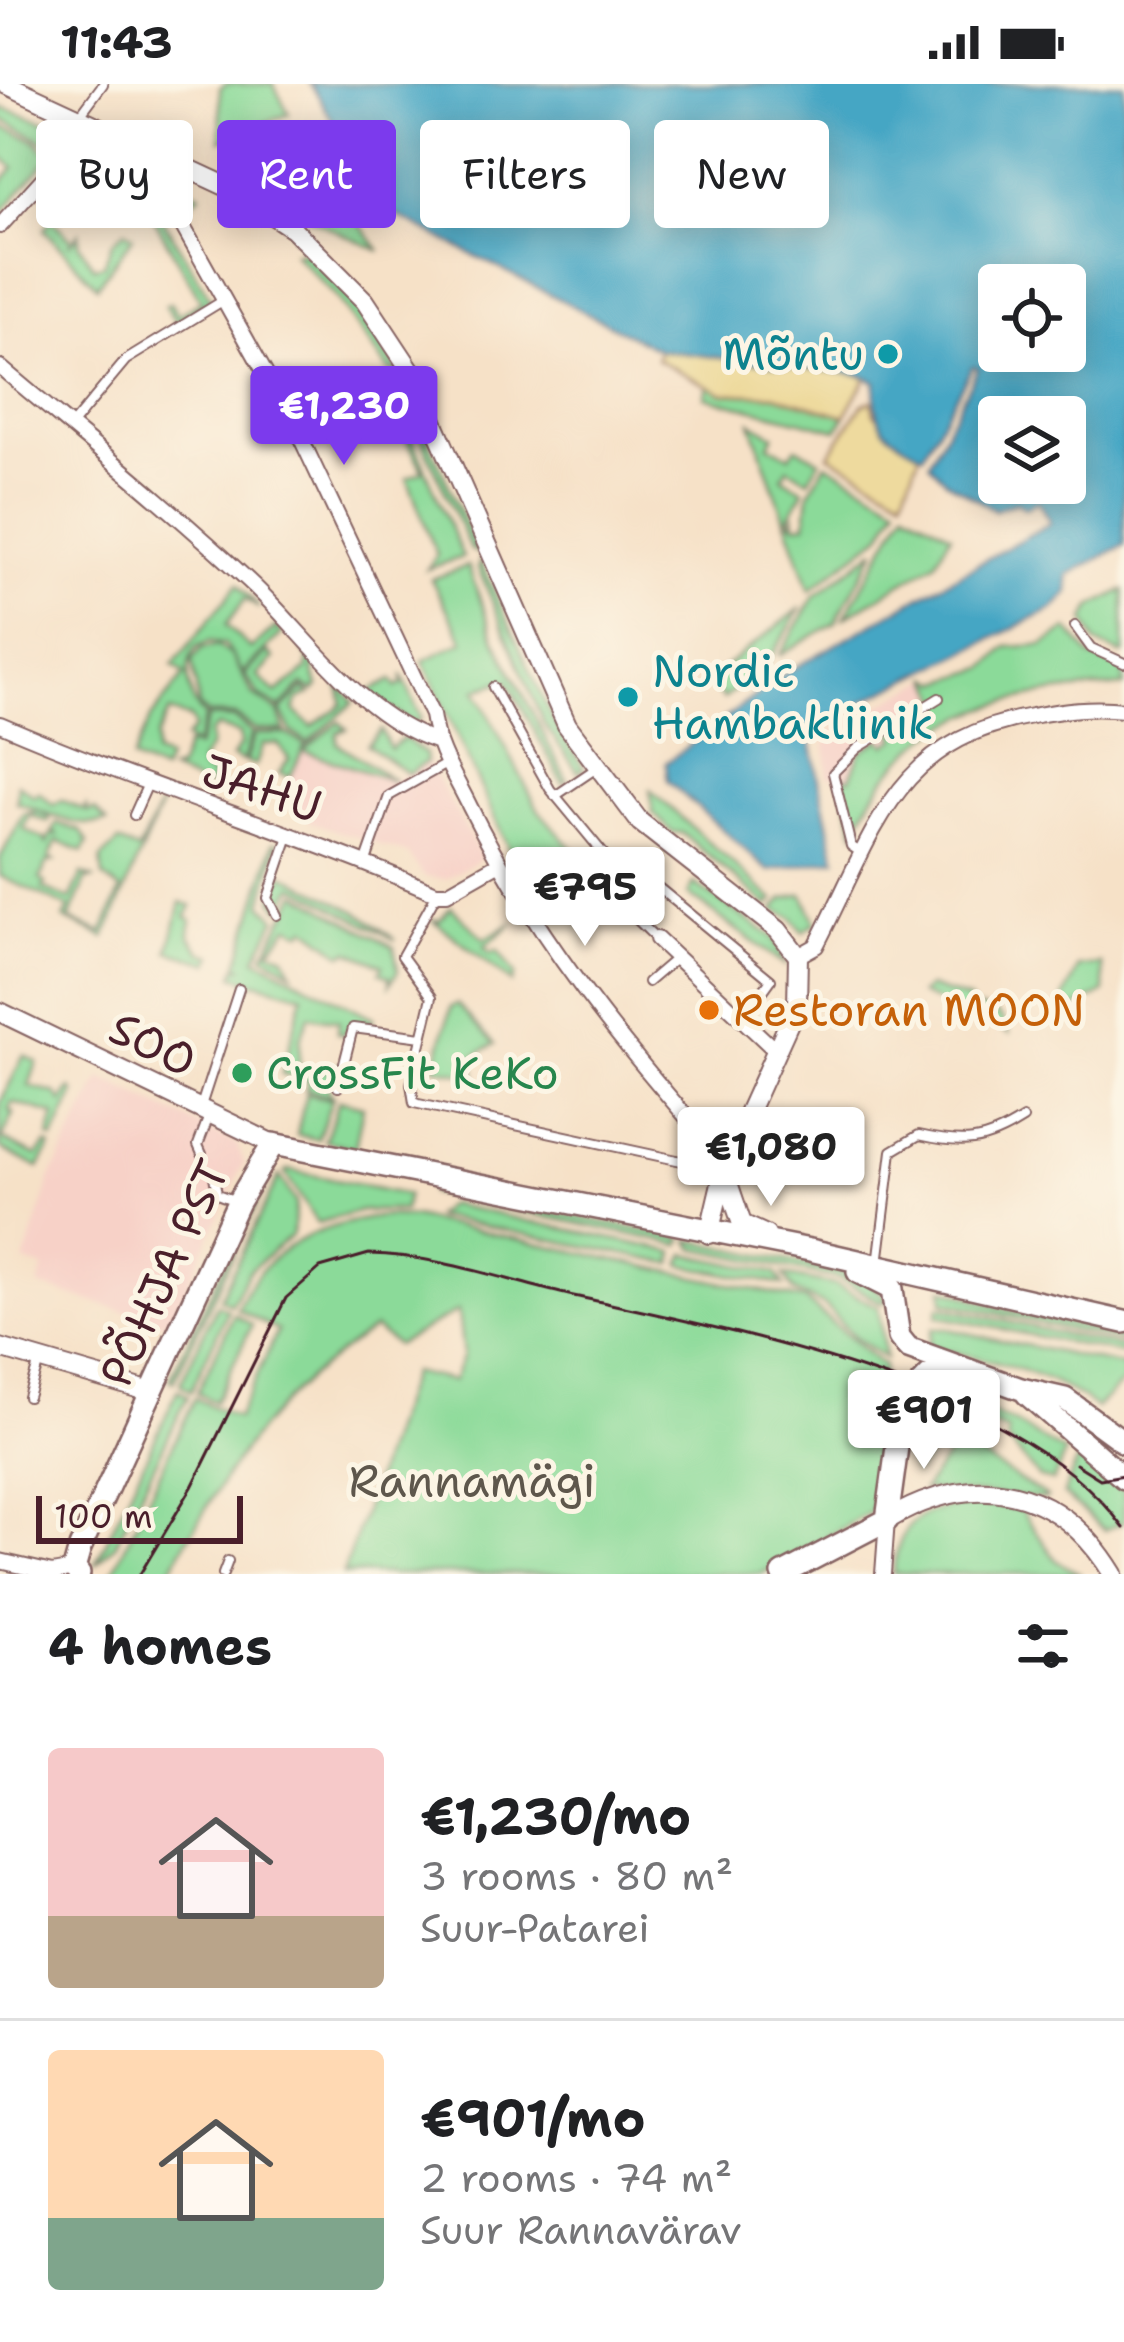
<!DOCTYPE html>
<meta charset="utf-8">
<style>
:root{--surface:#fff;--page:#f6f6f6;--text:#202124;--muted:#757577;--line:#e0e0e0;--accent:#7c3aed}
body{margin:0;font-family:"Shantell Sans",sans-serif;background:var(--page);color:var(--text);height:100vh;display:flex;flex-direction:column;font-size:45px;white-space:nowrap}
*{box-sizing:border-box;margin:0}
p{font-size:39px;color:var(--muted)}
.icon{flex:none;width:66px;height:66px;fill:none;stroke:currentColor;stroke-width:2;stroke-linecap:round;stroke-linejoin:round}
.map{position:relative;height:1490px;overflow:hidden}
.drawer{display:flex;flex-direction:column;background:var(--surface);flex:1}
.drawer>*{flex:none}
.top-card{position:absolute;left:36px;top:36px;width:1053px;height:108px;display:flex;gap:24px}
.controls{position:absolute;left:978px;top:180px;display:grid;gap:24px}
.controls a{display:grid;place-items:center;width:108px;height:108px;border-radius:12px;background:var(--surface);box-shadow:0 6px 30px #0003;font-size:60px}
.scale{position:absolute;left:36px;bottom:30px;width:207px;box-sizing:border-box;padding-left:12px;border:6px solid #4a1f2b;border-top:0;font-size:33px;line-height:42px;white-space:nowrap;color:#4a1f2b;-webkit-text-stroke:9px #fcf5e5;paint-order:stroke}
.price{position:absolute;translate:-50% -102px;padding:0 27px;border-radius:12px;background:#fff;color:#222;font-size:39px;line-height:78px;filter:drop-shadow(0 3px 6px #0008)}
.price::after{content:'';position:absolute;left:50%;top:72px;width:36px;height:27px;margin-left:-18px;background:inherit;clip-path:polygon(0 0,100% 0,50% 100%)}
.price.on{background:var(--accent);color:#fff}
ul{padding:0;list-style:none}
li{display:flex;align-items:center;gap:36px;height:300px;padding:0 48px}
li+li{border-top:3px solid var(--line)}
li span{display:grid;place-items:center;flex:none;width:336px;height:240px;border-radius:12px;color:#555}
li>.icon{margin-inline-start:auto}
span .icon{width:144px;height:144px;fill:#fffc;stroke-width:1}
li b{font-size:51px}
h2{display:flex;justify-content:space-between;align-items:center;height:144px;padding:0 48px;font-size:51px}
.pill{padding:0 42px;border-radius:12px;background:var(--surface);box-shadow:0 6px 30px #0003;font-size:42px;line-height:108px}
.pill.on{background:var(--accent);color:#fff}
.status{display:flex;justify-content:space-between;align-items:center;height:84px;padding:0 60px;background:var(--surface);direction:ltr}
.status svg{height:33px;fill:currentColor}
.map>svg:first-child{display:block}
.built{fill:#f7d1c7}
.green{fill:#8bda99;stroke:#6a7c62;stroke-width:3}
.sand{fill:#eeda9e;stroke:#9c7c64;stroke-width:3}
.water{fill:#44a6c4;stroke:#476278;stroke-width:3;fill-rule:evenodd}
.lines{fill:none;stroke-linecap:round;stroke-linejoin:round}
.service-casing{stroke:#866362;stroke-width:12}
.minor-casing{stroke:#866362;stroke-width:18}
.tertiary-casing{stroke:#866362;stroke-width:22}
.secondary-casing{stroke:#866362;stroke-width:26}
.service{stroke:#fff;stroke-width:8}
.minor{stroke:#fff;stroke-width:14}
.tertiary{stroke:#fff;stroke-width:18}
.secondary{stroke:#fff;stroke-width:21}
.tram{stroke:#4a1f2b;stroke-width:3}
.culture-dot{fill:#0f9aa8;stroke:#fcf5e5;stroke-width:4.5}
.food-dot{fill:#e8710a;stroke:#fcf5e5;stroke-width:4.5}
.leisure-dot{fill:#2e9e5b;stroke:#fcf5e5;stroke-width:4.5}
.labels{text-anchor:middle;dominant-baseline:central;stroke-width:10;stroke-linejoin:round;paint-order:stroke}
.culture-label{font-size:45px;fill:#0d838f;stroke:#fcf5e5;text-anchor:end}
.street-label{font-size:45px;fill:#4a1f2b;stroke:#fcf5e5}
.food-label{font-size:45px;fill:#c56008;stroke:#fcf5e5;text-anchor:start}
.leisure-label{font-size:45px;fill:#27864d;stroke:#fcf5e5;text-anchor:start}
.park-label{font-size:45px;fill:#5e574c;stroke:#fcf5e5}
</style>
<div class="status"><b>11:43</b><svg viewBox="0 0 49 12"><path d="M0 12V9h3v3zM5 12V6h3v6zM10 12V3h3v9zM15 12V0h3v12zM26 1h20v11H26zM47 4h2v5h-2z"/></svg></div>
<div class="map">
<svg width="1124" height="1490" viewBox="0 0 1124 1490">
<rect width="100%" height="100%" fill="#fcf5e5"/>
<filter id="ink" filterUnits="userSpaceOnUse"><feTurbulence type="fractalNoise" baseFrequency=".00833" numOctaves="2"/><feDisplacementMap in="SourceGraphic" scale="24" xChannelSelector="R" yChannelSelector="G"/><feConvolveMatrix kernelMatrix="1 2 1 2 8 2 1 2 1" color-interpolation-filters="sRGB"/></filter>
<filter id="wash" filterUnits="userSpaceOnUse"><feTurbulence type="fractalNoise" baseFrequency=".004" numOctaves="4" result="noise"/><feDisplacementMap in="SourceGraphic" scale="48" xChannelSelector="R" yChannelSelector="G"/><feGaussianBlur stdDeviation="2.7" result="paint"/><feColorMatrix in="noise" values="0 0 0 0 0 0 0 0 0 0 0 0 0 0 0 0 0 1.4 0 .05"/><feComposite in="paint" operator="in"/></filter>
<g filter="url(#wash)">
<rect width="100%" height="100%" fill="#f6e1c7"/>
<!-- built -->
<path class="built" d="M931 594 943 618 895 646 898 653 850 695 828 692 825 651Z
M297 665 393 697 427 677 482 774 446 795 425 793 408 770 308 737 309 730 279 720Z
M101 994 237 1060 244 1079 169 1240 38 1202 44 1184 24 1178 51 1093Z"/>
<!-- green -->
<path class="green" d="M227 0H273L289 30 221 56 220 4Z
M0 23 53 40 200 110 184 125 142 85 59 46 53 62 0 34Z
M0 41 36 57 50 72 0 131V101L14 83 0 72Z
M293 61 306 68 380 167 309 134 257 100V87Z
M155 123 211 215 177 239 165 222 170 219 178 231 201 217 150 128Z
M51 135 71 155 69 161 79 149V160L94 183 104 181 112 158 125 146 133 153 97 202 44 146Z
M303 167 355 218 398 287H389L335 212 294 170Z
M401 293 478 469 470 465 397 299Z
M709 298 722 309 775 311 845 332 837 346 705 313Z
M751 338 774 351 769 361 790 372 796 363 820 376 809 396 788 384 782 393 804 406 786 438Z
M406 339 463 473 427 485 437 471 407 394 423 387 400 342Z
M826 379 898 421 882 450 810 506 788 443 794 432 795 441 806 440 809 409Z
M906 425 951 450 935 479 845 533Z
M876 465 835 539 779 572 815 512Z
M480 476 553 637 584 684 578 688 544 640 478 484Z
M468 482 494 553 567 696 563 699 507 596 476 606 539 727 587 781 570 796 522 794 423 577 464 557 431 495Z
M238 500 259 524 245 515 226 541 251 565 276 543 282 549 243 589 225 560 210 557 196 563C183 582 187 618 205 632L196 661 185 656 194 644 191 635 169 628 156 654 155 671 167 675 162 688 132 676 151 634 185 590 173 581Z
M1124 506V570H1121L1096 559 1085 536 1093 522Z
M801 524 764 584 723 615 709 595Z
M1068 545 1091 573 1124 585V602C1005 610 907 627 855 747L841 694H850L861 667 881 654 886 661 897 654 893 649 942 618 931 594 941 598 986 584 1007 563 1044 561Z
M217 561 231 571 254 612 279 628 285 647 255 646 236 632 208 630 199 623 192 576 202 564Z
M302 564 318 580 313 586 318 602 313 607 303 600 280 624 259 612 245 590 268 568 274 575 258 592 276 609C288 599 296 596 307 585L309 575Z
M402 591 421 634 414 640 367 609 392 596 396 603 403 600Z
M338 599 354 618 308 659 291 647 281 626 304 604 310 610 298 616 294 626 312 643C324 632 332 631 343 619Z
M208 633 235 635 252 649 243 677 232 673 241 660 239 650 217 643 210 649V662L200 679 203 687 214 691 206 703 170 687 178 685 187 661 197 664Z
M339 638 347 645 337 649V659L394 697 303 667Z
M381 646 390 665 404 654 425 670 426 678 408 690 367 661Z
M255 650H288L305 661 290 693 279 689 289 675 278 660H263L256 681 246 678Z
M18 700 35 713 38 708 53 721 62 716 83 726 86 722 87 728 95 726 107 738C71 746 50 728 17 719Z
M650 706 774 816 768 822 682 749 672 748 653 729Z
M163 716 105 854 64 835 69 824 0 792V774L24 730 39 727 50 734 48 738 30 731 24 745 46 756V761L51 750 57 751 53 746 57 739 81 747 88 758 83 768 57 757 49 774 55 777 48 778 40 795 46 799 43 804 70 816 82 790 95 795H87L69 836 102 849 121 806 103 793 101 775 119 758 138 767Z
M274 758 278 759 262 819 276 835 256 874 373 934 371 940 352 938 344 951 337 949 339 937 309 932 300 955 299 982 320 989 338 981 327 1003 332 1012 306 1006 308 996 282 990 303 911 234 892 237 883 244 884 238 880Z
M283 790 358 828 396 856 294 802 281 825 273 815Z
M694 800 772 852 786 882 688 810Z
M297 809 394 863 398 887 390 900V893L380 888 383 881 349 867 342 870 306 843 302 848 289 842 270 866 285 872 292 887 264 871Z
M803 810 816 839 803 848 792 834 774 826 784 815Z
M181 818 192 822 186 833 191 835 190 852 203 869 213 871 210 879 169 867Z
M451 823 484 855 514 838 484 863 490 869 497 866 515 891 512 899 432 835 439 837Z
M1102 881 1105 908 1067 928 1061 921 1079 883Z
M928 903 969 916 974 924C995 927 1002 928 1009 949L920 910Z
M457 920 495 960 472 973 476 993 435 983 451 923Z
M24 971 37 978 29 1002 57 1010 62 1018 71 1005 75 1009 54 1055 49 1053 55 1031 12 1018 9 1026 14 1029 2 1055 37 1072 46 1060 51 1062 39 1084 0 1064V1019Z
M306 1010 332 1015 318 1055 297 1051Z
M339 1016 363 1022 355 1064 325 1057Z
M288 1086 407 1111 404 1126 361 1127 317 1139 285 1089Z
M267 1088 271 1089 174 1297 170 1295Z
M279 1092 296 1119 292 1151 249 1187 231 1220 220 1214Z
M429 1103 683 1154 681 1161 431 1109Z
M448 1120 675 1168 673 1180 434 1132Z
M383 1132 413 1133 805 1216 883 1282 882 1301 844 1291 838 1314 849 1325 867 1311 881 1310 871 1428 761 1490H343L411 1288 453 1297 463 1271 458 1227 396 1261 374 1244C263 1318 232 1378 168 1490H112L195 1314 237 1334 278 1247 237 1225C264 1162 319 1141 383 1132Z
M690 1156 861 1192 889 1216 882 1219 840 1195 694 1164Z
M686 1170 776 1189 784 1201 681 1181Z
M784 1191 835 1201 878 1223 885 1274 855 1254 825 1222 794 1207Z
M943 1204 1008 1226 1124 1252V1258L944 1218Z
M217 1220 228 1226 191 1307 180 1300Z
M939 1223 1124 1263V1270L937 1232Z
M234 1230 252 1241 215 1318 197 1309Z
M943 1244 1124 1282V1297L1096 1324C1044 1285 988 1277 928 1262L932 1245Z
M178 1306 188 1312 115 1461 95 1481Z
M943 1309 1014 1339 1065 1369 1053 1397 1039 1394 1007 1356 1008 1348 938 1318Z
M916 1314 923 1317 928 1338 946 1351 914 1390 906 1369Z
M957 1358 1047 1413 1046 1415 923 1406Z
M1081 1369 1124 1408V1438L1105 1446 1063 1410Z
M979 1420 1020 1425 1057 1477 1081 1490H893C899 1433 923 1424 979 1420Z"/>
<!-- sand -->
<path class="sand" d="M659 266 845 287 867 293 845 332 775 311 722 309 656 275Z
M872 316 874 329 920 369 903 413 829 371 862 321Z"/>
<!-- water -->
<path class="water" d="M310 0H1124V461L1068 491 1069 509 1053 525 808 644 836 775 769 787 668 697 666 679 787 588 1050 439 1038 417 1025 424 1016 418 995 426 948 398 929 379 978 284 973 282 923 370C885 351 872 341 876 298L862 291 659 266 399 133C353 97 343 45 310 0ZM999 201H1065V267H999ZM999 333H1065V399H999Z"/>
</g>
<g filter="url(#ink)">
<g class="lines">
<defs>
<path id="service" d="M80 31 103 0
M71 342 126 276 224 216
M1075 542 1091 564 1124 579
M493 603 550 705 627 798
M555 712 595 685
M134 731 147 702
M863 770 851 762 833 689 858 664 939 614
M366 777 389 712 446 680
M562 801C584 822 596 837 626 825
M436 811 402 872 432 913 411 1000 414 1019 723 1086
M277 831 268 814 289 752
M657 855 626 825 622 806 627 798 641 796 659 804 771 896 742 936
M648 898 675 875
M338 1003 353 944 422 953
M200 1025 239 905
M202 1070 198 1061 209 1032
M214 1092 217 1110 236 1117
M878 1180 892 1067 919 1051C963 1061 984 1060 1023 1035
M28 1313 39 1277
M223 1490 228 1477"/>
<path id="minor" d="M0 142 48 89 86 71 137 94 181 139 297 346 432 631C437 666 455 692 470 723 536 856 628 968 726 1078
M0 283C84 354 170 423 250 498 307 551 359 632 436 657
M0 640C144 702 293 747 436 809H447L498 780
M657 855 777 968
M798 872 816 862C875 749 892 657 1032 632 1063 626 1092 622 1124 626
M0 1477 52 1489 74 1485
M883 1490 887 1436"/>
<path id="tertiary" d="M6 0 234 106 292 144 365 217 410 285 567 641 640 738 778 846 798 872 797 921 726 1078 709 1150
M0 928 273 1060
M725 1090 742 1140 766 1151
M0 1264 151 1308
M887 1436C976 1383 1060 1403 1113 1490"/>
<path id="secondary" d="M858 1188 892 1205 899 1253 908 1264 1021 1305 1065 1315 1124 1358
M1027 1310 1124 1394
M79 1490 74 1485 80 1464 238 1118 273 1060 810 1166 1124 1238
M783 1490 887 1436 903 1319 929 1292H963"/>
</defs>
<!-- service casing -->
<use href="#service" class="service-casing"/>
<!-- minor casing -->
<use href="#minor" class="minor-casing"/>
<!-- tertiary casing -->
<use href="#tertiary" class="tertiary-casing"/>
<!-- secondary casing -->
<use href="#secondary" class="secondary-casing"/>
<!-- service -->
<use href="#service" class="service"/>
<!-- minor -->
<use href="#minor" class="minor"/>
<!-- tertiary -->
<use href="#tertiary" class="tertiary"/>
<!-- secondary -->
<use href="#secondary" class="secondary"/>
<!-- tram -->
<path class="tram" d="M1076 1380 1100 1395 1124 1391
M140 1490 192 1403 286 1214 320 1184 369 1170C434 1171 502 1195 565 1210 734 1248 1017 1298 1124 1444"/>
</g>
</g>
<!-- markers -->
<g class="culture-dot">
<circle cx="888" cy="270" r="12"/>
<circle cx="628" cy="613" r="12"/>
</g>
<circle class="food-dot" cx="709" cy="926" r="12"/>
<circle class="leisure-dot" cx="242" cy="989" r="12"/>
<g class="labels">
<!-- culture labels -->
<g class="culture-label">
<text x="864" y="270">Mõntu</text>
<text x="652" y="587" text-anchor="start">Nordic<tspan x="652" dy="52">Hambakliinik</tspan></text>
</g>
<!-- street labels -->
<g class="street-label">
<text transform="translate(262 704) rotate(19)">JAHU</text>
<text transform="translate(153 960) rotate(26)">SOO</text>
<text transform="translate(164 1189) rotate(-65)">PÕHJA PST</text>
</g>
<!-- food labels -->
<g class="food-label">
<text x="733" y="926">Restoran MOON</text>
</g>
<!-- leisure labels -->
<g class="leisure-label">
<text x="266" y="989">CrossFit KeKo</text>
</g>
<!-- park labels -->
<g class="park-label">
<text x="472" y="1397">Rannamägi</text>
</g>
</g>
</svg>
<div class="controls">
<a><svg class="icon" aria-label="locate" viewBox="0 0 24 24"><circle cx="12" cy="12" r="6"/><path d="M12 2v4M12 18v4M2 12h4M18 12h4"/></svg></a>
<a><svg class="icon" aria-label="layers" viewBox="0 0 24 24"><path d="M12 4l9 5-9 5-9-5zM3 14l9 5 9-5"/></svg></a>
</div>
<div class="scale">100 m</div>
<b class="price on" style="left:344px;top:384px">€1,230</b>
<b class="price" style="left:585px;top:865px">€795</b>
<b class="price" style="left:771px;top:1125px">€1,080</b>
<b class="price" style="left:924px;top:1388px">€901</b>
<div class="top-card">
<a class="pill">Buy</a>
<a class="pill on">Rent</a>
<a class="pill">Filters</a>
<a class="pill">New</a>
</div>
</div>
<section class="drawer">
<h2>4 homes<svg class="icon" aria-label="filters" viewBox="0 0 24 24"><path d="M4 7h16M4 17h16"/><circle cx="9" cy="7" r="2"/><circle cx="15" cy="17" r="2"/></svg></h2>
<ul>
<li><span style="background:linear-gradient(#f6c9c9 70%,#b9a48a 0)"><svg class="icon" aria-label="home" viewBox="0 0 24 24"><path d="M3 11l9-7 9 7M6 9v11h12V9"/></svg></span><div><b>€1,230/mo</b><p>3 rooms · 80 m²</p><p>Suur-Patarei</p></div></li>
<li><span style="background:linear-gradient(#ffd9b3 70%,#7fa58c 0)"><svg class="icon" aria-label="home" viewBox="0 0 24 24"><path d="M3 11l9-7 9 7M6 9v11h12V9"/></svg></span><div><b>€901/mo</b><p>2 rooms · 74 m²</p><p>Suur Rannavärav</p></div></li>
</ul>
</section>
